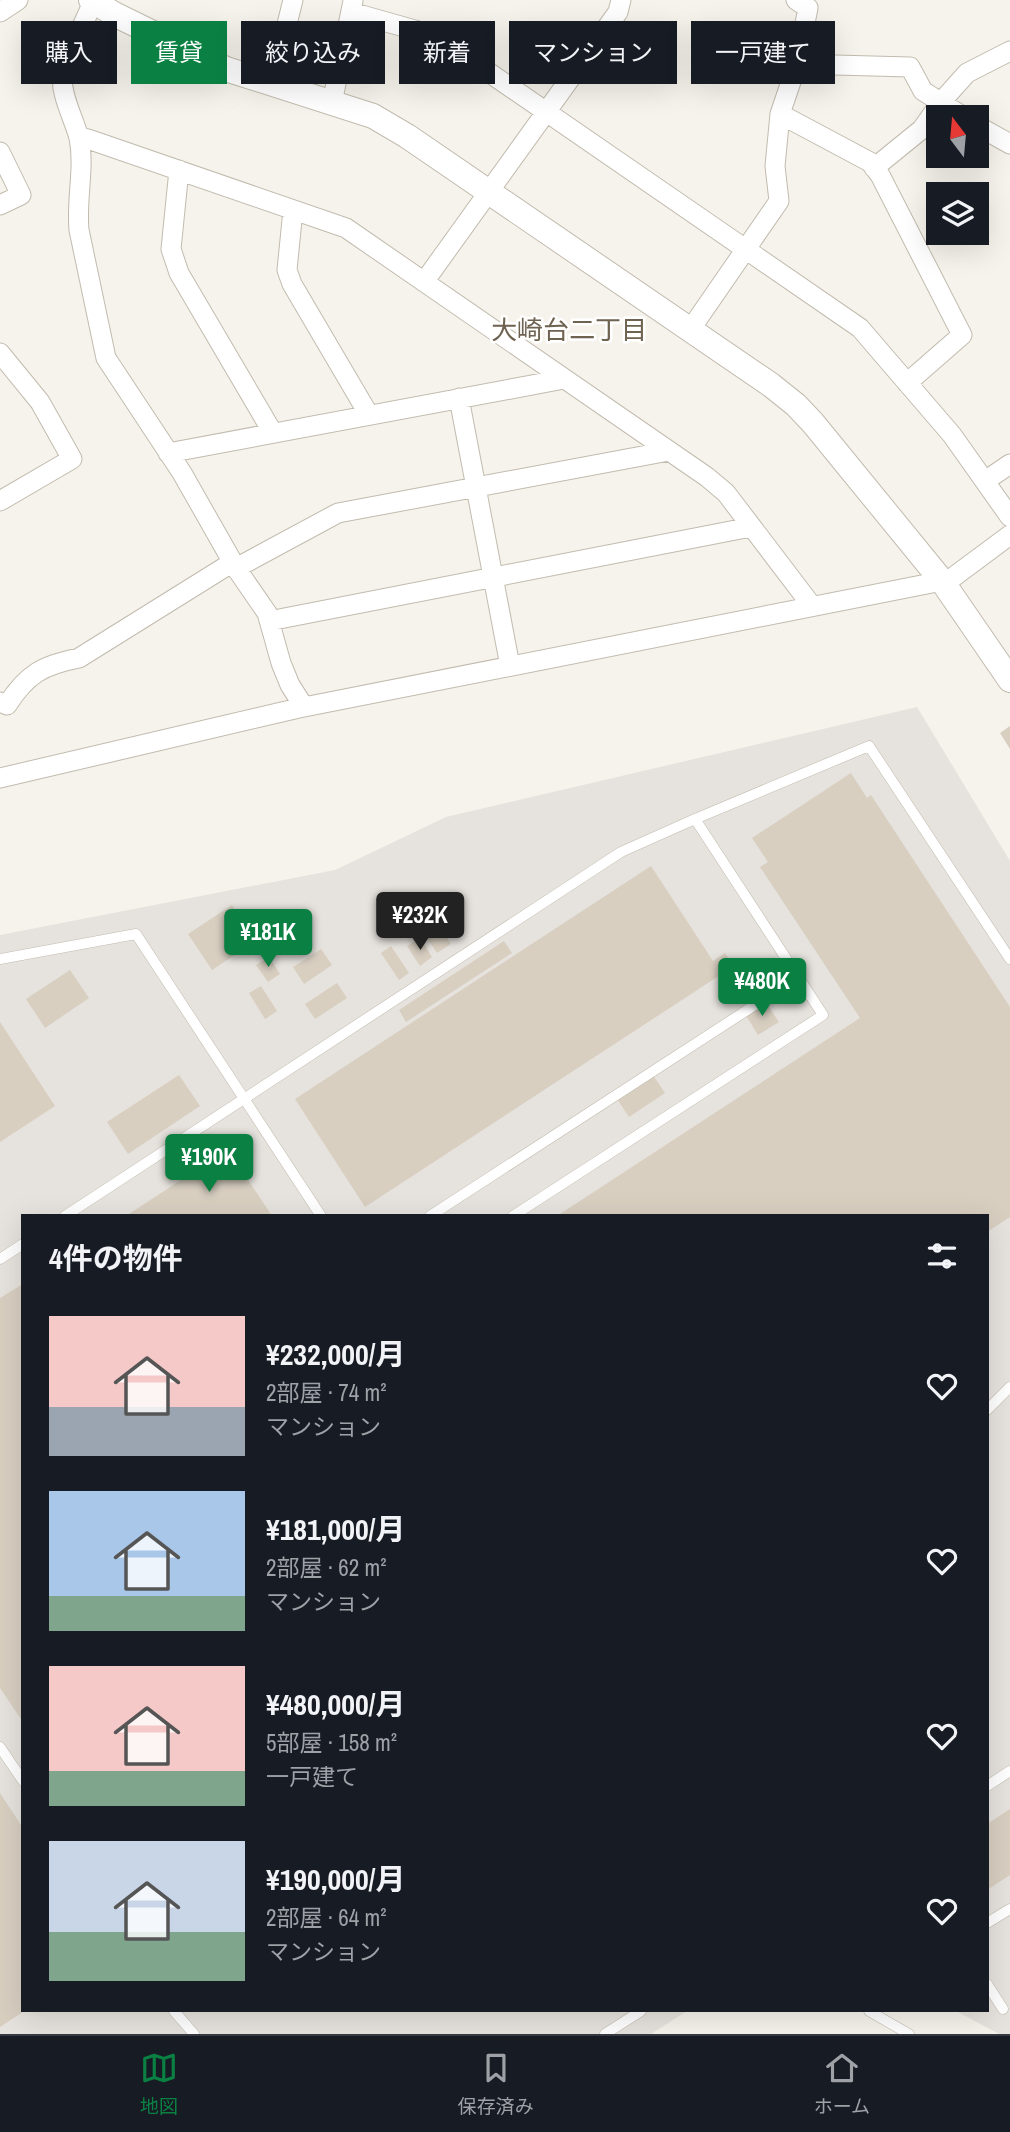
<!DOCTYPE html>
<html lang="ja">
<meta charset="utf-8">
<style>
:root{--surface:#171b24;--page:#20242c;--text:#f1f3f6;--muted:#9ea1a6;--line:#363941;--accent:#0b8043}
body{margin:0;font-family:"Archivo Narrow","Noto Sans JP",sans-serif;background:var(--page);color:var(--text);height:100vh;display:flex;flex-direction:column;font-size:26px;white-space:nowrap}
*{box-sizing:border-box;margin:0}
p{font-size:23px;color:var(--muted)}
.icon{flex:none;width:38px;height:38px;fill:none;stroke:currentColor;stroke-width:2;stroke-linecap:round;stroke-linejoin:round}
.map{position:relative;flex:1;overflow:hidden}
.details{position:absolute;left:21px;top:1214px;width:968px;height:798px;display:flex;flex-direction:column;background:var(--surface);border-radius:0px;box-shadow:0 7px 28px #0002}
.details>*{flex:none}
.guide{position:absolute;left:21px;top:21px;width:970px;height:63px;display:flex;gap:14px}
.needle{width:46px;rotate:344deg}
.controls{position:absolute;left:926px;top:105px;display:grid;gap:14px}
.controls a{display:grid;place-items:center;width:63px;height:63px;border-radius:0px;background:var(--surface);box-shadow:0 7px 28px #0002;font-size:35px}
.price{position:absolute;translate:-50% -60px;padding:0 16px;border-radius:7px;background:var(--accent);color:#fff;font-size:23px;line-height:46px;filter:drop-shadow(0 2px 4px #0008)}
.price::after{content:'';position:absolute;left:50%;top:42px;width:21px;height:16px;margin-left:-10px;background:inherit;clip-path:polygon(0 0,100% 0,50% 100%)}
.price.on{background:#222;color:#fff}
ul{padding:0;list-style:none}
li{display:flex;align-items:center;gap:21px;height:175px;padding:0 28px}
li span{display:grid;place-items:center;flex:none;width:196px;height:140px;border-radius:0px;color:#555}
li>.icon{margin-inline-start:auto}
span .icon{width:84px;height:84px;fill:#fffc;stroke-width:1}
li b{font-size:30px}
h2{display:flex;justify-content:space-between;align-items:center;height:84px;padding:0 28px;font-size:30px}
.chip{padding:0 24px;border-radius:0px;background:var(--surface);box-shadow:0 7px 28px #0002;font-size:24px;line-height:63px}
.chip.on{background:var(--accent);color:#fff}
.menu{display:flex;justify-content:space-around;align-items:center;height:98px;border-top:2px solid var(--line);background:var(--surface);font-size:19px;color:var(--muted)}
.menu a{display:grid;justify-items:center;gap:4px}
.menu .on{color:var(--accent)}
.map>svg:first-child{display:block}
.industrial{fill:#e6e2dd}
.building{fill:#d8cfc1}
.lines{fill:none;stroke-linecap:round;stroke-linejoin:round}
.service-casing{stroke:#c2bbae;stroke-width:11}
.minor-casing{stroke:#c2bbae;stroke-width:21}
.tertiary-casing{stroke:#c2bbae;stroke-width:26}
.service{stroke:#fff;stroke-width:10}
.minor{stroke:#fff;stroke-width:19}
.tertiary{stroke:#fff;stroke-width:24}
.labels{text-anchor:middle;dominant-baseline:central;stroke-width:5;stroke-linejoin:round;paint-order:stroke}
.neighbourhood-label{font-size:26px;fill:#6e6250;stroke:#fff}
</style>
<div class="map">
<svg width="1010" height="2034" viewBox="0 0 1010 2034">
<rect width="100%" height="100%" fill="#f6f3ec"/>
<!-- industrial -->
<path class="industrial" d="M917 707 1010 861V2034H999L956 2011H987V1216H23V2011H687L651 2034H0V935L335 870 446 817Z"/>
<!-- building -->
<path class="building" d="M1010 726V749L1000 733Z
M851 773 867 798 871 795 1010 1007V1217L987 1232V1216H562L560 1214 860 1018 760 867 768 862 752 838Z
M651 866 713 961 725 953 734 966 365 1207 295 1099Z
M232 905 256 941 212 970 188 934Z
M439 926 451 944 437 953 425 935Z
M420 938 432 957 420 966 407 946Z
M504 941 512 953 406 1022 399 1010Z
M391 946 409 973 399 980 381 953Z
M321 949 332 965 304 984 293 967Z
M269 957 280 974 268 982 256 965Z
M70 970 89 998 45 1028 26 999Z
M337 983 347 998 315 1019 305 1004Z
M261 986 277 1011 265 1019 249 993Z
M765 1001 779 1022 758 1035 745 1014Z
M0 1022 55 1106 0 1142Z
M179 1075 200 1106 128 1154 107 1122Z
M653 1075 665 1093 629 1117 617 1099Z
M228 1149 272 1216H126Z
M23 1284V1722L0 1688V1298Z
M0 1793 23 1828V2012L0 2027Z
M1010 1809V1875L987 1890V1824Z"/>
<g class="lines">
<defs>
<path id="service" d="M0 959 136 934 321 1216
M65 1216 621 852 695 819 869 746 1010 959
M430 1216 798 977
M513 1216 823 1015 695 819
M0 1259 23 1244
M987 1410 1010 1387
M0 1747 23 1781
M987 1786 1010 1771
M987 1923 1010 1909
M987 1984 1003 2009
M174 2011 194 2034
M869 2011 909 2034
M605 2034 641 2011"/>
<path id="minor" d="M94 0C84 23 69 52 63 75 59 92 75 121 79 138 85 168 76 199 79 230L106 358 182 473 236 568 267 613 281 663 290 685 304 707
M0 12 18 0
M351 12 436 36 860 328 952 435 1010 517
M797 64 910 67 923 91 964 117
M272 84 293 0
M332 103 353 1
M780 114 870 162 880 175 962 335 907 383
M976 125 1010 144
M79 137 88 139 346 228 707 477 726 493 812 606
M0 152 21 195 0 205
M874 168 922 129 941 102 967 73 1010 51
M179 170 171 249 179 273 273 433
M293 210 287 270 292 284 369 415
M424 282 618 12 621 0
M690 330 779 201 775 166 780 114 797 64 808 8 796 0
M0 353 40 402 72 459 0 501
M459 398 510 666
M168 453 564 379
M985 481 1010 464
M236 568 338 513 669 451
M944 584 1010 535
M269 621 751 527
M0 702 7 705C27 674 43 665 79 658L233 562
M0 778 299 708 942 581"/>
<path id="tertiary" d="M91 0 114 14 226 69 373 116 407 136 771 385 796 405 813 423 942 581 1010 680"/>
</defs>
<!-- service casing -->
<use href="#service" class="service-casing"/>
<!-- minor casing -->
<use href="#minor" class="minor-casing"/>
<!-- tertiary casing -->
<use href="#tertiary" class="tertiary-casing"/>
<!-- service -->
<use href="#service" class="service"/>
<!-- minor -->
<use href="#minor" class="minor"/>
<!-- tertiary -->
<use href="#tertiary" class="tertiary"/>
</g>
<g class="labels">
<!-- neighbourhood labels -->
<g class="neighbourhood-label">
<text x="569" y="329">大崎台二丁目</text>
</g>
</g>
</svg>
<div class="controls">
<a><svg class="needle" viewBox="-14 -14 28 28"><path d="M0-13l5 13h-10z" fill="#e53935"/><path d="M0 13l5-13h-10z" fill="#9ea1a6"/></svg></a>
<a><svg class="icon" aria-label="layers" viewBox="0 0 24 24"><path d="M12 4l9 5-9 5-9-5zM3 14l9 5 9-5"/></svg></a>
</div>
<b class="price on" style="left:420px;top:952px">¥232K</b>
<b class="price" style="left:268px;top:969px">¥181K</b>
<b class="price" style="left:762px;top:1018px">¥480K</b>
<b class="price" style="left:209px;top:1194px">¥190K</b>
<div class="guide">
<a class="chip">購入</a>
<a class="chip on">賃貸</a>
<a class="chip">絞り込み</a>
<a class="chip">新着</a>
<a class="chip">マンション</a>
<a class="chip">一戸建て</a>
</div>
<section class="details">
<h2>4件の物件<svg class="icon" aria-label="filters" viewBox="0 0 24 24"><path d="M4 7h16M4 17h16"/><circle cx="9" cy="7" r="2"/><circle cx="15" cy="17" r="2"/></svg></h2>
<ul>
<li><span style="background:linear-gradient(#f6c9c9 65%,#9aa5b1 0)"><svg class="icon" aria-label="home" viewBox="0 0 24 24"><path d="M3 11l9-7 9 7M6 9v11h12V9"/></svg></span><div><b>¥232,000/月</b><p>2部屋 · 74 m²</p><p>マンション</p></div><svg class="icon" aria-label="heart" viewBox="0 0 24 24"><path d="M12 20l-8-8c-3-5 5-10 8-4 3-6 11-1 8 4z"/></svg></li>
<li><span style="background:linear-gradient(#a9c7e8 75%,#7fa58c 0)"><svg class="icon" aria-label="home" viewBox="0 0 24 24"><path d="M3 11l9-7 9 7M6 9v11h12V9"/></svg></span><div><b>¥181,000/月</b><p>2部屋 · 62 m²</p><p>マンション</p></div><svg class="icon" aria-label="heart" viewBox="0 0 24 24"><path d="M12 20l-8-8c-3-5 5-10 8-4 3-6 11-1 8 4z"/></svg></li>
<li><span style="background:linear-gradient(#f6c9c9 75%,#7fa58c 0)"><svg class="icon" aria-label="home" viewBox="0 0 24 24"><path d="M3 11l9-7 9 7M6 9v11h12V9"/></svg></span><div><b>¥480,000/月</b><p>5部屋 · 158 m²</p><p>一戸建て</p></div><svg class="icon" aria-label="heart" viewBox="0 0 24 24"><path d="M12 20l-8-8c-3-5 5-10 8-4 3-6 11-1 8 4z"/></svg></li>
<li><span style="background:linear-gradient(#c9d6e8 65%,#7fa58c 0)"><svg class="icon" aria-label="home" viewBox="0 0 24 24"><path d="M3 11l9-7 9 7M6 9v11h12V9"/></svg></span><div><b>¥190,000/月</b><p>2部屋 · 64 m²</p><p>マンション</p></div><svg class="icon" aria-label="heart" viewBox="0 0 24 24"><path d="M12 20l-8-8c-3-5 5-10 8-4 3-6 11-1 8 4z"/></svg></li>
</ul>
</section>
</div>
<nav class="menu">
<a class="on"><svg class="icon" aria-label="map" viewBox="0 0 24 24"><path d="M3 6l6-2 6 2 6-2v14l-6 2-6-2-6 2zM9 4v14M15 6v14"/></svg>地図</a>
<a><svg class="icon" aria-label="saved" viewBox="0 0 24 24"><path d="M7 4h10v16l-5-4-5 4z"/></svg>保存済み</a>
<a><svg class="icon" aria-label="home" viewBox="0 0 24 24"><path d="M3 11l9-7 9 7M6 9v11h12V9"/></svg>ホーム</a>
</nav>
